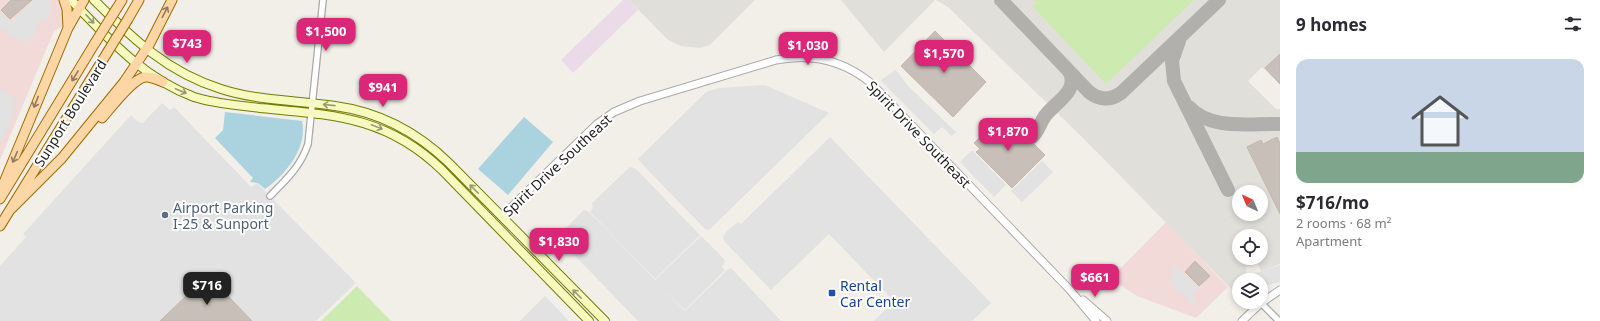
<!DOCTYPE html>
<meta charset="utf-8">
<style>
:root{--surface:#fff;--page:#f2f2f3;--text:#2b2b33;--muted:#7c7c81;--line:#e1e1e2;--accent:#db2777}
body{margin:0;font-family:"Noto Sans",sans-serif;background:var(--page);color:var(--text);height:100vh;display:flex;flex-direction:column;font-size:15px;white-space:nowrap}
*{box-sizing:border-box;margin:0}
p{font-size:13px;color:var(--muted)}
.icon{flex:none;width:22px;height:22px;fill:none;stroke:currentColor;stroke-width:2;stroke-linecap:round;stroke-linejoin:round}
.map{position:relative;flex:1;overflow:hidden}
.drawer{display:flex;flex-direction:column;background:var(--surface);width:320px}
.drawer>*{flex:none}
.needle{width:26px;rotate:316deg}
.tools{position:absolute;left:1232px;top:185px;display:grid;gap:8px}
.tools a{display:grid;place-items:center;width:36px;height:36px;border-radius:50%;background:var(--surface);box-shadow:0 2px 6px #0003;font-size:20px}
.price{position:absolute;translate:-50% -34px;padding:0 9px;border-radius:8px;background:var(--accent);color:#fff;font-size:13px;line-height:26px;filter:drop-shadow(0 1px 2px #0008)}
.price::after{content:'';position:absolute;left:50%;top:24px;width:12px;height:9px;margin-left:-6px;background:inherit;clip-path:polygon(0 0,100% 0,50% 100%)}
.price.active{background:#222;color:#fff}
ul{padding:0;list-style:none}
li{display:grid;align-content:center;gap:8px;height:212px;padding:0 16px}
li+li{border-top:1px solid var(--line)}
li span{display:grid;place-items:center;height:124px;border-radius:12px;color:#555}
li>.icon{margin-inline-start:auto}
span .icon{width:72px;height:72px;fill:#fffc;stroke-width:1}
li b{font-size:17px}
h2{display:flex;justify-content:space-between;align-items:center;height:48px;padding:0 16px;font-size:17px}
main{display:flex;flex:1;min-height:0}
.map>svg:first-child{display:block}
.commercial{fill:#f2dad9}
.industrial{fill:#ebdbe8}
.airport{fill:#e1dfda;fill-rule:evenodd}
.grass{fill:#cdebb0}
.parking{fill:#e2e2e2}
.water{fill:#aad3df}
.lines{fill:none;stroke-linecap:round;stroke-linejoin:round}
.taxiway{stroke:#b1b0ac;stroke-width:14}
.building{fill:#c7bfb8;stroke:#c4b6ab}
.minor-casing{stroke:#a9a9a9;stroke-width:8}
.tertiary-casing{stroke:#a9a9a9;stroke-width:9}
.secondary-casing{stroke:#707d05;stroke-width:10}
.primary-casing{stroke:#a06b00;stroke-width:11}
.minor{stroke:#fff;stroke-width:5.5}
.tertiary{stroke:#fff;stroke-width:7}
.secondary{stroke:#f7fabf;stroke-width:8}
.primary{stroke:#fcd6a4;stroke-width:9}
.primary-bridge-casing{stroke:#a06b00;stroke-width:11;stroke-linecap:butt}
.primary-bridge{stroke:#fcd6a4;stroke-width:9}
.oneway{stroke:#8f7c63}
.oneway2{stroke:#979978}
.service-dot{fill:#5c6f8a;stroke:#fff;stroke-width:1.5}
.transit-dot{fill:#1a4fb4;stroke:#fff;stroke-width:1.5}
.labels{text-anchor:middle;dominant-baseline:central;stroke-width:4;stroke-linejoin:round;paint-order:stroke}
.street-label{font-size:14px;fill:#222;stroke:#fff}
.service-label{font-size:14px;fill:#4e5e75;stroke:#fff;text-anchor:start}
.transit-label{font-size:14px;fill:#164399;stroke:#fff;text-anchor:start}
</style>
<main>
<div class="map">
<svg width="1280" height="321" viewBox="0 0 1280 321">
<rect width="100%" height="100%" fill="#f2efe9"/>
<!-- commercial -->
<path class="commercial" d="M0 0H60L65 11 62 27 54 31 0 160Z
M1166 222 1228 287 1196 318 1137 296 1116 282 1112 277Z"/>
<!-- industrial -->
<path class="industrial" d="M623 0H629L638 10 573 73 561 60Z"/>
<!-- airport -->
<path class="airport" d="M629 0H755L710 45 700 48 681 46 668 40Z
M841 0H935L884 52Z
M936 0H1280V84L1262 67 1248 81 1276 109H1280V264L1261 271 1258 264 1246 267 1247 280H1239V293L1236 294 1086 141 948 7ZM1239 192H1261V214H1239ZM1239 236H1261V258H1239Z"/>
<!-- grass -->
<path class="grass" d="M1034 0H1194L1106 84 1033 7 1037 3Z
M357 286 391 321H321Z"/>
<!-- parking -->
<path class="parking" d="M33 0H49L50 8 49 16 45 22 37 19 35 21 39 23 31 40 27 38 25 43 9 35 4 28 0 31V12L11 22Z
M896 70 908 86 956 132 952 136 942 127 934 134 890 90 881 80Z
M765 85 829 113 709 230 705 229 641 163 638 159 706 92 719 88Z
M0 89 14 97 13 101 17 103 8 129 0 143Z
M162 103 170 110 174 107 251 187 257 183 356 283 316 321H0V266L26 237 23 234 131 115 138 122 143 123Z
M830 137 991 303 972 321H874L894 301 829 234 771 290 725 242 723 237 726 232 738 222 741 224Z
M972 150 1006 185 994 197 960 162Z
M1042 161 1053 172 1022 202 1011 191Z
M630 167 636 169 700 235 655 279 590 212 593 208 592 203Z
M584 210 589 212 604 227 574 256 557 237Z
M604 227 655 280 701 236 724 259 725 262 722 267 725 270 685 310 661 287 685 311 727 270 731 268 781 321H638L575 256Z
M1175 265 1199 288 1191 296 1196 302 1193 305 1168 281 1175 274 1171 270Z
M1280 265V282L1261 287V280H1256L1255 273Z
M545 296 569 321H520Z"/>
<!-- water -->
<path class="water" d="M225 112 302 121C308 148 285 175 265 189L258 183 250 182 253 178 215 138 223 130Z
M524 117 553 142 508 195 478 169Z"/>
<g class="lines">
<!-- taxiway -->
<path class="taxiway" d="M1001 0 1089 92C1099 100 1110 101 1121 93L1219 0
M1179 41 1172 61 1174 81 1228 190
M1189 107C1211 131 1250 123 1280 124
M1032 137C1040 129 1039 124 1045 116 1055 102 1080 91 1069 71"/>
</g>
<!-- building -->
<path class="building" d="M11 0H32L10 19 1 10Z
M935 31 986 82 953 117 901 66Z
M1280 54V84L1265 68Z
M1000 118 1005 124 1010 120 1045 155 1012 188 976 152 980 149 974 143Z
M1277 137 1280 144V214L1247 147 1261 140 1263 144Z
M1195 261 1210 276 1199 286 1185 272Z
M208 275 252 321H160Z"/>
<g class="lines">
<defs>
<path id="minor" d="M270 196C286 180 301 166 308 144L323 0
M1261 303 1279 321"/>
<path id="tertiary" d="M502 216 597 124 614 112 640 101 776 60C811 53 843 60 871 83L1070 290 1096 321
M1083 300 1107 321
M1242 321 1261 303 1280 290"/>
<path id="secondary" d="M71 0C108 38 143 78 194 97 216 104 237 105 260 108 333 115 386 116 442 170L589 321
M94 0C133 39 167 72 221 89 258 101 297 100 335 106 379 112 417 132 449 163L605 321"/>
<path id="primary" d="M64 0 67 9 68 28
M117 8 122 0
M128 19 139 0
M102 118C111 108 132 79 145 77 151 76 157 80 163 82
M0 192 68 28 84 0
M0 199 95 43
M11 209 62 158 124 82 149 45 172 0
M0 226 107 53"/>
</defs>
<!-- minor casing -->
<use href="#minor" class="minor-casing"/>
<!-- tertiary casing -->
<use href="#tertiary" class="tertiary-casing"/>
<!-- secondary casing -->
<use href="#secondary" class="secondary-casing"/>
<!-- primary casing -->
<use href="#primary" class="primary-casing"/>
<!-- minor -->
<use href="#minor" class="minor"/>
<!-- tertiary -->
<use href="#tertiary" class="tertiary"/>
<!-- secondary -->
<use href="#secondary" class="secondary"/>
<!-- primary -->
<use href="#primary" class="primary"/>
<defs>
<path id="primary-bridge" d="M95 43 117 8
M107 53 128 19"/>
</defs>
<!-- primary-bridge casing -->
<use href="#primary-bridge" class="primary-bridge-casing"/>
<!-- primary-bridge -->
<use href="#primary-bridge" class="primary-bridge"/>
</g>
<!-- one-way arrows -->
<defs><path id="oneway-shaft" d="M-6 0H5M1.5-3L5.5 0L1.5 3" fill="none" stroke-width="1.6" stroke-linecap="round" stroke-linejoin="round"/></defs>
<g class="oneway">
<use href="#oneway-shaft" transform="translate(165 12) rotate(-63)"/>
<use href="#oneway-shaft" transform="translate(75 76) rotate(121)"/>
<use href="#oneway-shaft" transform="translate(36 102) rotate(112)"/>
<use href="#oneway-shaft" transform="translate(15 157) rotate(113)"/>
</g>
<g class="oneway2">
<use href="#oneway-shaft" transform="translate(90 19) rotate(47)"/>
<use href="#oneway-shaft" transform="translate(181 91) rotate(23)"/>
<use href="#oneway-shaft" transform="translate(329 105) rotate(-174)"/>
<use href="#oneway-shaft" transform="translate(377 127) rotate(22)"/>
<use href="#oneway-shaft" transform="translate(474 189) rotate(-135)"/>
<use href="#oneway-shaft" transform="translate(577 294) rotate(-135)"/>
</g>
<!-- markers -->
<circle class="service-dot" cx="165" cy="215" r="4"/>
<rect class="transit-dot" x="828" y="289" width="8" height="8" rx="2"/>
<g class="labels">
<!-- street labels -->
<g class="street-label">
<text transform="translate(70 113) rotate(-58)">Sunport Boulevard</text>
<text transform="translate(919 134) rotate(46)">Spirit Drive Southeast</text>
<text transform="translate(557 165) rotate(-43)">Spirit Drive Southeast</text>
</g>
<!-- service labels -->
<g class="service-label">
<text x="173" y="207">Airport Parking<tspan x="173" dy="16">I-25 &amp; Sunport</tspan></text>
</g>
<!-- transit labels -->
<g class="transit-label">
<text x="840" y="285">Rental<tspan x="840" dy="16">Car Center</tspan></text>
</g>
</g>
</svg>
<div class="tools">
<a><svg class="needle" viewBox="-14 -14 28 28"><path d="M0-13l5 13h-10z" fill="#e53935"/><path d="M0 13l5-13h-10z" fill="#7c7c81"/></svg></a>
<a><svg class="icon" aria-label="locate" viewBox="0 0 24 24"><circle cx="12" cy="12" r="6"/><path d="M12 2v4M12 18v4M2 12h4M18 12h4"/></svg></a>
<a><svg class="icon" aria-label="layers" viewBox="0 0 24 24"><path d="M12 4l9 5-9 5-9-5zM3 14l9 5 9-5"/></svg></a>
</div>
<b class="price" style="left:326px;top:52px">$1,500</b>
<b class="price" style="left:187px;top:64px">$743</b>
<b class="price" style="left:808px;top:66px">$1,030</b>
<b class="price" style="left:944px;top:74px">$1,570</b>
<b class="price" style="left:383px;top:108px">$941</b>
<b class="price" style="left:1008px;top:152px">$1,870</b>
<b class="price" style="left:559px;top:262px">$1,830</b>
<b class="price" style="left:1095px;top:298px">$661</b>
<b class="price active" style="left:207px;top:306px">$716</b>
</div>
<section class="drawer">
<h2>9 homes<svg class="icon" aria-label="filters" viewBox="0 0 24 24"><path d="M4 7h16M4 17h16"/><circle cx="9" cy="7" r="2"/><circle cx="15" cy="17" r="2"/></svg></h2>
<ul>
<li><span style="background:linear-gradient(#c9d6e8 75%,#7fa58c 0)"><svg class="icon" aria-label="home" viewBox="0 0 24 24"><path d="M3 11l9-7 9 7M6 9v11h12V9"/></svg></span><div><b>$716/mo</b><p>2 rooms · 68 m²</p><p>Apartment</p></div></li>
</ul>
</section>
</main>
